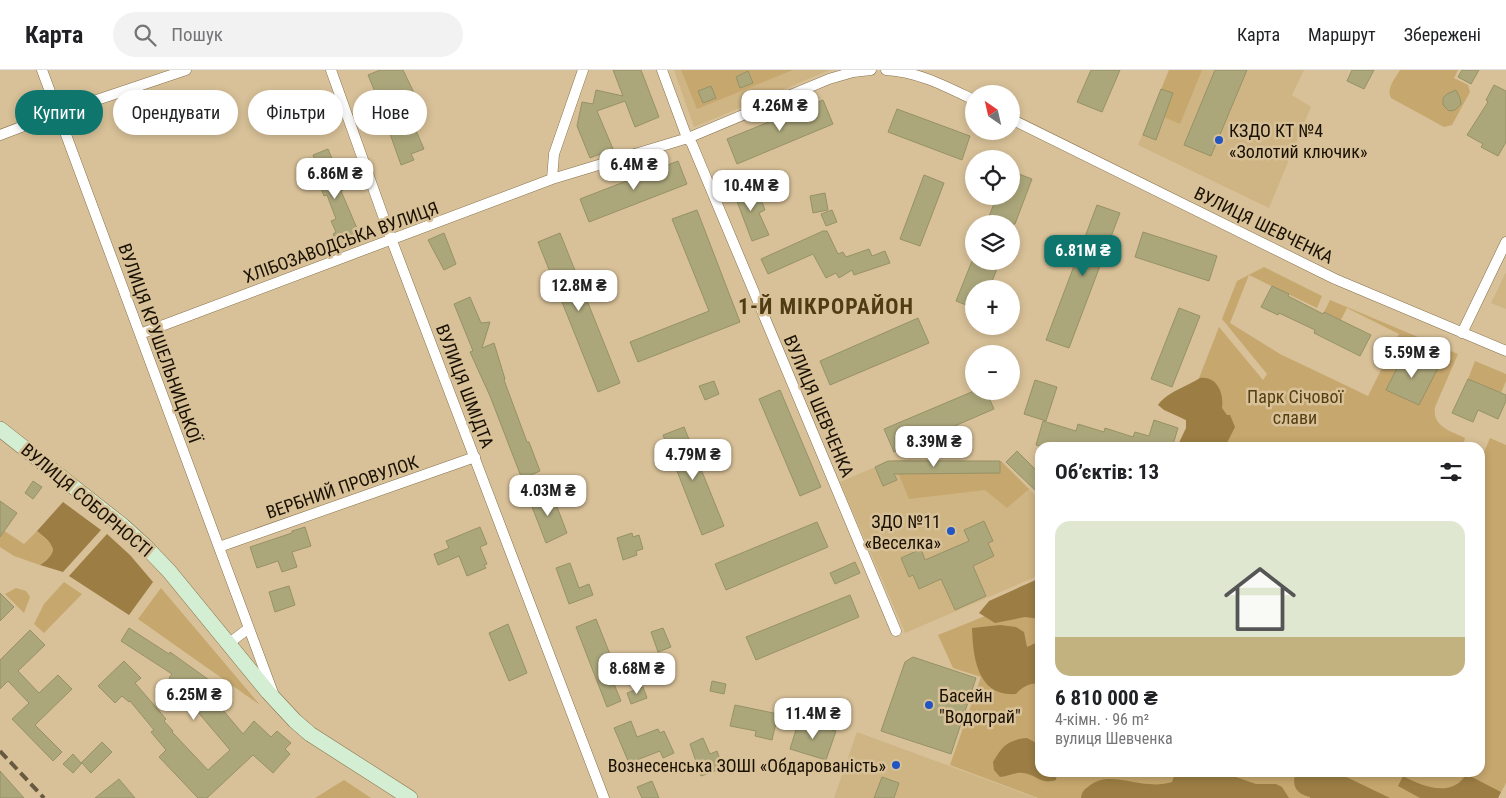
<!DOCTYPE html>
<html lang="uk">
<meta charset="utf-8">
<style>
:root{--surface:#fff;--page:#f2f2f2;--text:#202124;--muted:#757577;--line:#e0e0e0;--accent:#0f766e}
body{margin:0;font-family:"Roboto Condensed",sans-serif;background:var(--page);color:var(--text);height:100vh;display:flex;flex-direction:column;font-size:19px;white-space:nowrap}
*{box-sizing:border-box;margin:0}
p{font-size:16px;color:var(--muted)}
.icon{flex:none;width:28px;height:28px;fill:none;stroke:currentColor;stroke-width:2;stroke-linecap:round;stroke-linejoin:round}
.map{position:relative;flex:1;overflow:hidden}
.sheet{position:absolute;left:1035px;top:372px;width:450px;height:335px;display:flex;flex-direction:column;background:var(--surface);border-radius:15px;box-shadow:0 2px 8px #0003}
.sheet>*{flex:none}
.hud{position:absolute;left:15px;top:20px;width:475px;height:45px;display:flex;gap:10px}
.needle{width:32px;rotate:326deg}
.tools{position:absolute;left:965px;top:15px;display:grid;gap:10px}
.tools a{display:grid;place-items:center;width:55px;height:55px;border-radius:50%;background:var(--surface);box-shadow:0 2px 8px #0003;font-size:25px}
.price{position:absolute;translate:-50% -42px;padding:0 11px;border-radius:10px;background:#fff;color:#222;font-size:16px;line-height:32px;filter:drop-shadow(0 1px 2px #0008)}
.price::after{content:'';position:absolute;left:50%;top:30px;width:15px;height:11px;margin-left:-8px;background:inherit;clip-path:polygon(0 0,100% 0,50% 100%)}
.price.selected{background:var(--accent);color:#fff}
ul{padding:0;list-style:none}
li{display:grid;align-content:center;gap:10px;height:265px;padding:0 20px}
li+li{border-top:1px solid var(--line)}
li span{display:grid;place-items:center;height:155px;border-radius:15px;color:#555}
li>.icon{margin-inline-start:auto}
span .icon{width:90px;height:90px;fill:#fffc;stroke-width:1}
li b{font-size:21px}
h2{display:flex;justify-content:space-between;align-items:center;height:60px;padding:0 20px;font-size:21px}
.tag{padding:0 18px;border-radius:22px;background:var(--surface);box-shadow:0 2px 8px #0003;font-size:18px;line-height:45px}
.tag.selected{background:var(--accent);color:#fff}
header{display:flex;align-items:center;gap:30px;box-sizing:border-box;height:70px;padding:0 25px;background:var(--surface);border-bottom:1px solid var(--line)}
header strong{font-size:24px}
nav{display:flex;gap:28px;margin-inline-start:auto;font-size:18px}
.search{width:350px;height:45px;background:var(--page);display:flex;align-items:center;gap:12px;box-sizing:border-box;padding:0 18px;border-radius:28px;color:var(--muted);font-size:19px}
.map>svg:first-child{display:block}
.built{fill:#cfb584}
.green{fill:#c6a76e}
.forest{fill:#9c7e44}
.building{fill:#aca77b;stroke:#969266}
.lines{fill:none;stroke-linecap:round;stroke-linejoin:round}
.street-casing{stroke:#86714a;stroke-width:11}
.secondary-casing{stroke:#86714a;stroke-width:16}
.street{stroke:#fff;stroke-width:10}
.secondary{stroke:#d4eed3;stroke-width:15}
.rail{stroke:#685a40;stroke-width:4;stroke-dasharray:10 5;stroke-linecap:butt}
.poi-dot{fill:#2155c2;stroke:#d8c198;stroke-width:2}
.labels{text-anchor:middle;dominant-baseline:central;stroke-width:5;stroke-linejoin:round;paint-order:stroke}
.poi-label{font-size:18px;fill:#191103;stroke:#d8c198;text-anchor:start}
.street-label{font-size:18px;fill:#191103;stroke:#d8c198}
.park-label{font-size:18px;fill:#543e0f;stroke:#d8c198}
.district-label{font-size:22px;font-weight:bold;letter-spacing:1px;fill:#4f3c15;stroke:#d8c198}
</style>
<header>
<strong>Карта</strong>
<div class="search"><svg class="icon" aria-label="search" viewBox="0 0 24 24"><circle cx="10" cy="10" r="6"/><path d="M15 15l6 6"/></svg>Пошук</div>
<nav><a>Карта</a><a>Маршрут</a><a>Збережені</a></nav>
</header>
<div class="map">
<svg width="1506" height="728" viewBox="0 0 1506 728">
<rect width="100%" height="100%" fill="#d8c198"/>
<!-- built -->
<path class="built" d="M674 0H830L694 57Z
M1169 0H1304L1292 25 1311 37 1269 138 1138 75Z
M1506 202V239L1491 233Z
M889 391H1001L1040 430V505L905 563 840 412Z
M857 662 1036 728H834Z"/>
<!-- green -->
<path class="green" d="M681 0H793L697 39Z
M1169 0H1202L1180 54 1152 42Z
M1400 0H1458L1454 8 1468 15 1470 22 1452 55 1444 57 1391 28C1386 18 1395 9 1400 0Z
M1264 197 1322 226 1317 238 1249 205 1230 253 1280 284 1368 326 1399 264 1347 238 1341 250 1324 242 1330 230 1437 275 1435 281 1447 287 1451 281 1458 284 1435 337C1432 357 1451 361 1465 368L1464 372 1474 377H1186L1194 354 1183 349 1219 257 1263 310 1267 304 1222 249 1237 211Z
M1475 291 1506 304V311L1501 323 1468 309Z
M1490 368 1506 375V713L1498 728H1038L950 695 981 607 953 598 938 565 1040 524V702H1480V380L1484 382Z
M893 390 1001 391 1029 419 1007 438 985 420 909 429Z
M0 458 24 474 37 461 52 475V485L40 495 14 486 0 477Z
M64 512 82 524 44 563 34 554 44 534Z
M16 518 26 521 30 527 24 543 5 524Z
M161 518 260 635 138 549Z
M344 710 371 728H315Z"/>
<!-- forest -->
<path class="forest" d="M1200 308C1217 306 1224 323 1222 338L1227 345H1230L1235 357 1225 377H1177L1186 358V350L1164 340 1158 335C1166 323 1187 316 1200 308Z
M63 432 101 460 63 502 40 495C61 481 53 474 37 461Z
M107 464 130 485 153 512 129 545 69 506Z
M1040 508V549L1025 547 995 553 979 543 989 531Z
M1000 555 1016 557 1024 562 1027 577 1040 571V614C1031 612 1022 617 1016 624 977 627 973 587 972 558Z
M1027 668 1040 675V702L1057 703 1056 710C1040 715 1038 705 1023 703 1015 702 1009 706 1000 707L994 700 993 692C1003 675 1008 670 1027 668Z
M1175 703H1224L1256 714H1276L1282 717 1289 728H1081C1082 721 1084 720 1089 716 1106 702 1129 713 1149 714 1157 715 1165 714 1172 712Z
M1296 703H1338L1390 728H1310V727C1296 724 1291 715 1296 703Z
M1466 704 1501 722 1498 728H1420L1398 716 1403 706C1423 717 1453 728 1466 704Z"/>
<!-- building -->
<path class="building" d="M380 0H403L417 29 408 33 412 40 408 42 424 79 411 84 414 90 401 95 389 61 391 60 368 5Z
M613 0H641L659 47 635 57 625 31 597 41 613 79 590 88 577 56 582 32 593 34 596 20 623 26Z
M1091 0H1120L1102 42 1077 32Z
M1215 0H1247L1211 86 1184 75Z
M1352 0H1374L1364 19 1347 11Z
M1462 0H1479L1471 14 1458 7Z
M748 1 753 13 740 18 736 7Z
M1494 15 1506 21V72L1498 86 1481 77 1483 74 1467 65 1488 32 1486 30Z
M711 16 716 28 703 33 698 21Z
M1161 19 1173 23 1156 70 1143 65Z
M1456 20 1460 28 1461 34 1455 40 1449 41 1443 35V28L1447 24Z
M823 30 833 54 737 94 727 69Z
M897 39 970 66 962 90 888 62Z
M328 79 345 119 341 121 362 170 340 180 333 164 336 162 331 151 336 149 327 125 324 126 318 111 311 114 307 105 319 100 313 85Z
M678 91 687 114 589 152 580 129Z
M1011 101 1032 109 1015 154H986L997 126H1011Z
M924 105 944 113 920 176 900 169Z
M745 113 753 130 760 127 765 140 759 143 769 165 752 171 732 118Z
M825 123 828 140 813 143 810 126Z
M1097 135 1120 143 1069 278 1046 270Z
M697 140 740 252 638 292 630 272 709 241 672 149Z
M832 140 837 152 826 156 821 144Z
M823 161H827L838 184 843 182 846 187 869 179 872 186 885 181 890 193 854 205 852 200 839 208 836 203 826 208 813 184 768 204 761 189Z
M1143 162 1217 186 1209 211 1135 187Z
M444 163 456 194 444 200 428 170Z
M560 163 620 313 598 322 538 172Z
M972 191H1000L989 219H974V238L956 231Z
M1272 216 1289 224 1288 226 1323 244 1324 242 1371 265 1360 286 1314 263 1315 260 1279 243 1278 245 1261 237Z
M470 227 481 253 490 252 482 278 494 273 505 309 504 310 527 372H529L540 401 522 409 490 326 470 282 473 281 454 234Z
M1179 238 1200 246 1172 317 1151 309Z
M918 248 929 273 830 315 820 291Z
M1405 282 1438 298 1419 335 1386 320Z
M1468 309 1506 325V331L1498 349 1478 340 1473 352 1452 343Z
M1035 310 1057 317 1046 351 1024 344Z
M714 311 719 324 705 330 699 316Z
M780 320 821 417 800 426 759 329Z
M974 321H986L994 339 894 382 884 359Z
M1154 350 1178 358 1172 378H1045L1036 375 1043 351 1076 361 1078 354 1104 362 1105 358 1133 367 1135 362 1149 366Z
M684 357 724 456 702 465 663 365Z
M1017 381 1040 404V425L1006 392Z
M888 391H1000V403L894 404 897 410 883 416 875 397Z
M33 411 42 417 33 429 25 423Z
M551 421 567 463 546 473 529 429Z
M0 431 17 443 0 467Z
M984 451 993 471 988 473 994 486 973 496 986 526 955 540 941 509 919 519 913 505 909 507 901 488 921 479 925 490 969 471 964 460Z
M817 452 828 477 726 520 715 494Z
M305 457 311 476 292 482 297 497 282 502 278 491 257 498 250 477 292 463V461Z
M480 457 487 474 480 477 487 494 484 495 486 498 467 506 459 486 438 495 434 484 449 478 446 471Z
M632 463 633 467 639 465 643 479 636 481 637 485 623 490 617 468Z
M855 492 860 503 835 514 830 503Z
M570 493 579 518 589 514 593 525 569 534 556 498Z
M289 516 295 535 275 542 269 522Z
M0 523 14 537 0 551Z
M850 525 859 547 756 590 746 567Z
M596 549 613 592 617 590 622 602 611 607 621 631 607 637 576 557Z
M508 554 527 603 509 611 489 563Z
M129 558 169 584 170 582 209 610 224 627 217 633 243 664 254 651 271 667 277 661 291 673 285 679 290 684 273 703 253 685 207 728H198L159 687 166 680 151 662 154 660 130 631 129 632 122 626 115 633 98 616 124 591 141 608 135 613 166 649 164 651 173 661 172 662 208 700 230 680 169 608 172 604 121 571Z
M663 558 671 577 658 582 651 562Z
M30 560 45 575 18 601 39 623 58 605 72 619 35 655 62 682 53 691 12 649 29 633 8 611 0 619V590Z
M913 587 976 608 951 684 881 661 905 592Z
M712 611 726 614 724 624 710 621Z
M643 617 647 628 631 634 627 623Z
M735 635 778 644 772 670 755 666 756 661 730 656Z
M799 650 836 661 826 690 790 679Z
M631 651 637 667 658 659 660 663 664 661 674 683 663 688 660 681 629 693 614 658Z
M703 668 710 684 717 681 723 698 701 706 690 674Z
M102 672 112 682 91 703 82 693 73 703 63 694 73 684 81 693Z
M0 701 24 728H0Z
M882 707 899 713 894 728H874Z
M119 709 135 728H95Z
M652 711 659 728H642L637 717Z"/>
<g class="lines">
<defs>
<path id="street" d="M42 0 273 623
M331 0 392 171 604 728
M662 0 686 65 692 74 896 561
M886 0C919 2 945 16 974 30
M1011 49 1335 209 1506 281
M0 65 58 43 186 0
M552 109 554 84 583 0
M1462 263 1506 172
M140 264 552 109 688 68 829 9 853 2 871 0
M219 477 475 387
M228 574 249 558"/>
<path id="secondary" d="M0 359 123 456 145 476 169 501 268 622 295 651 310 664 410 728"/>
</defs>
<!-- street casing -->
<use href="#street" class="street-casing"/>
<!-- secondary casing -->
<use href="#secondary" class="secondary-casing"/>
<!-- street -->
<use href="#street" class="street"/>
<!-- secondary -->
<use href="#secondary" class="secondary"/>
<!-- rail -->
<path class="rail" d="M0 681 44 728"/>
</g>
<!-- markers -->
<g class="poi-dot">
<circle cx="1219" cy="70" r="5"/>
<circle cx="951" cy="461" r="5"/>
<circle cx="929" cy="635" r="5"/>
<circle cx="896" cy="695" r="5"/>
</g>
<g class="labels">
<!-- poi labels -->
<g class="poi-label">
<text x="1229" y="60">КЗДО КТ №4<tspan x="1229" dy="21">«Золотий ключик»</tspan></text>
<text x="941" y="451" text-anchor="end">ЗДО №11<tspan x="941" dy="21">«Веселка»</tspan></text>
<text x="939" y="625">Басейн<tspan x="939" dy="21">"Водограй"</tspan></text>
<text x="886" y="695" text-anchor="end">Вознесенська ЗОШІ «Обдарованість»</text>
</g>
<!-- street labels -->
<g class="street-label">
<text transform="translate(1264 155) rotate(26)">ВУЛИЦЯ ШЕВЧЕНКА</text>
<text transform="translate(341 172) rotate(-20)">ХЛІБОЗАВОДСЬКА ВУЛИЦЯ</text>
<text transform="translate(160 273) rotate(70)">ВУЛИЦЯ КРУШЕЛЬНИЦЬКОЇ</text>
<text transform="translate(465 316) rotate(69)">ВУЛИЦЯ ШМІДТА</text>
<text transform="translate(819 336) rotate(67)">ВУЛИЦЯ ШЕВЧЕНКА</text>
<text transform="translate(342 417) rotate(-19)">ВЕРБНИЙ ПРОВУЛОК</text>
<text transform="translate(87 430) rotate(40)">ВУЛИЦЯ СОБОРНОСТІ</text>
</g>
<!-- park labels -->
<g class="park-label">
<text x="1295" y="326">Парк Січової<tspan x="1295" dy="21">слави</tspan></text>
</g>
<!-- district labels -->
<g class="district-label">
<text x="826" y="236">1-Й МІКРОРАЙОН</text>
</g>
</g>
</svg>
<div class="tools">
<a><svg class="needle" viewBox="-14 -14 28 28"><path d="M0-13l5 13h-10z" fill="#e53935"/><path d="M0 13l5-13h-10z" fill="#757577"/></svg></a>
<a><svg class="icon" aria-label="locate" viewBox="0 0 24 24"><circle cx="12" cy="12" r="6"/><path d="M12 2v4M12 18v4M2 12h4M18 12h4"/></svg></a>
<a><svg class="icon" aria-label="layers" viewBox="0 0 24 24"><path d="M12 4l9 5-9 5-9-5zM3 14l9 5 9-5"/></svg></a>
<a>+</a>
<a>−</a>
</div>
<b class="price" style="left:780px;top:62px">4.26M ₴</b>
<b class="price" style="left:634px;top:121px">6.4M ₴</b>
<b class="price" style="left:335px;top:130px">6.86M ₴</b>
<b class="price" style="left:751px;top:142px">10.4M ₴</b>
<b class="price selected" style="left:1083px;top:207px">6.81M ₴</b>
<b class="price" style="left:579px;top:242px">12.8M ₴</b>
<b class="price" style="left:1412px;top:309px">5.59M ₴</b>
<b class="price" style="left:934px;top:398px">8.39M ₴</b>
<b class="price" style="left:693px;top:411px">4.79M ₴</b>
<b class="price" style="left:548px;top:447px">4.03M ₴</b>
<b class="price" style="left:637px;top:625px">8.68M ₴</b>
<b class="price" style="left:194px;top:651px">6.25M ₴</b>
<b class="price" style="left:813px;top:670px">11.4M ₴</b>
<div class="hud">
<a class="tag selected">Купити</a>
<a class="tag">Орендувати</a>
<a class="tag">Фільтри</a>
<a class="tag">Нове</a>
</div>
<section class="sheet">
<h2>Об’єктів: 13<svg class="icon" aria-label="filters" viewBox="0 0 24 24"><path d="M4 7h16M4 17h16"/><circle cx="9" cy="7" r="2"/><circle cx="15" cy="17" r="2"/></svg></h2>
<ul>
<li><span style="background:linear-gradient(#dfe7d0 75%,#c2b280 0)"><svg class="icon" aria-label="home" viewBox="0 0 24 24"><path d="M3 11l9-7 9 7M6 9v11h12V9"/></svg></span><div><b>6 810 000 ₴</b><p>4-кімн. · 96 m²</p><p>вулиця Шевченка</p></div></li>
</ul>
</section>
</div>
